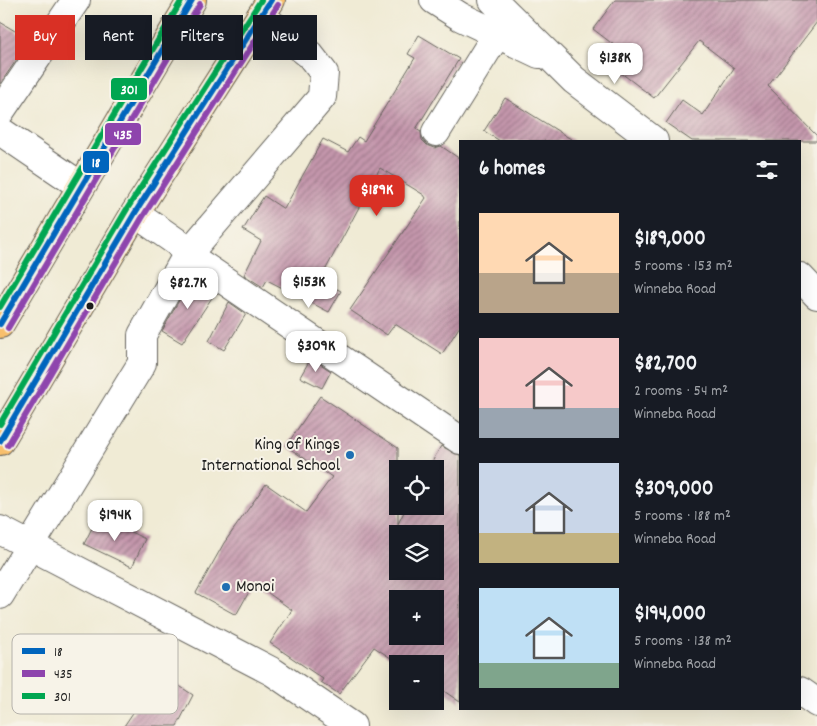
<!DOCTYPE html>
<meta charset="utf-8">
<style>
:root{--surface:#171b24;--page:#242831;--text:#f1f3f6;--muted:#9ea1a6;--accent:#d93025}
body{margin:0;font-family:Dekko,sans-serif;background:var(--page);color:var(--text);height:100vh;display:flex;flex-direction:column;font-size:19px;white-space:nowrap}
*{box-sizing:border-box;margin:0}
p{font-size:16px;color:var(--muted)}
.icon{flex:none;width:28px;height:28px;fill:none;stroke:currentColor;stroke-width:2;stroke-linecap:round;stroke-linejoin:round}
.map{position:relative;flex:1;overflow:hidden}
.side{position:absolute;left:459px;top:140px;width:342px;height:570px;display:flex;flex-direction:column;background:var(--surface);border-radius:0px;box-shadow:0 5px 20px #0002}
.side>*{flex:none}
.guide{position:absolute;left:15px;top:15px;width:369px;height:45px;display:flex;gap:10px}
.controls{position:absolute;left:389px;top:460px;display:grid;gap:10px}
.controls a{display:grid;place-items:center;width:55px;height:55px;border-radius:0px;background:var(--surface);box-shadow:0 5px 20px #0002;font-size:25px}
.price{position:absolute;translate:-50% -42px;padding:0 11px;border-radius:10px;background:#fff;color:#222;font-size:16px;line-height:32px;filter:drop-shadow(0 1px 2px #0008)}
.price::after{content:'';position:absolute;left:50%;top:30px;width:15px;height:11px;margin-left:-8px;background:inherit;clip-path:polygon(0 0,100% 0,50% 100%)}
.price.current{background:var(--accent);color:#fff}
ul{padding:0;list-style:none}
li{display:flex;align-items:center;gap:15px;height:125px;padding:0 20px}
li span{display:grid;place-items:center;flex:none;width:140px;height:100px;border-radius:0px;color:#555}
li>.icon{margin-inline-start:auto}
span .icon{width:60px;height:60px;fill:#fffc;stroke-width:1}
li b{font-size:21px}
h2{display:flex;justify-content:space-between;align-items:center;height:60px;padding:0 20px;font-size:21px}
.pill{padding:0 18px;border-radius:0px;background:var(--surface);box-shadow:0 5px 20px #0002;font-size:18px;line-height:45px}
.pill.current{background:var(--accent);color:#fff}
.map>svg:first-child{display:block}
.building{fill:url(#building-hatch);fill-rule:evenodd}
.lines{fill:none;stroke-linecap:round;stroke-linejoin:round}
.minor-casing{stroke:#66645d;stroke-width:30}
.highway-casing{stroke:#66645d;stroke-width:30}
.minor{stroke:#fff;stroke-width:28}
.highway{stroke:#f8bf6c;stroke-width:28}
.bus-1-casing{stroke:#f7f3e8;stroke-width:10}
.bus-2-casing{stroke:#f7f3e8;stroke-width:10}
.bus-3-casing{stroke:#f7f3e8;stroke-width:10}
.bus-1{stroke:#0065bd;stroke-width:6}
.bus-2{stroke:#8e44ad;stroke-width:6}
.bus-3{stroke:#00a651;stroke-width:6}
.bus-dot{fill:#1c1c1c;stroke:#f7f3e8;stroke-width:2}
.poi-dot{fill:#1f6fb2;stroke:#f7f3e8;stroke-width:2}
.labels{text-anchor:middle;dominant-baseline:central;stroke-width:4;stroke-linejoin:round;paint-order:stroke}
.poi-label{font-size:18px;fill:#1c1c1c;stroke:#f7f3e8;text-anchor:end}
.key{fill:#f7f3e8;stroke:#b5b2ab;stroke-width:1}
.key-label{font-size:14px;fill:#1c1c1c}
.line-badge{stroke:#f7f3e8;stroke-width:2}
.badge-label{font-size:14px;text-anchor:middle;font-weight:bold;fill:#fff}
</style>
<div class="map">
<svg width="817" height="726" viewBox="0 0 817 726">
<defs>
<pattern id="building-hatch" width="6" height="6" patternUnits="userSpaceOnUse" patternTransform="scale(1.25)"><rect width="6" height="6" fill="#c496ac"/><path d="M-1 1l2-2M0 6l6-6M5 7l2-2" fill="none" stroke="#9e7a8b"/></pattern>
</defs>
<rect width="100%" height="100%" fill="#f7f3e8"/>
<filter id="ink" filterUnits="userSpaceOnUse"><feTurbulence type="fractalNoise" baseFrequency=".02" numOctaves="2"/><feDisplacementMap in="SourceGraphic" scale="10" xChannelSelector="R" yChannelSelector="G"/><feConvolveMatrix kernelMatrix="1 2 1 2 8 2 1 2 1" color-interpolation-filters="sRGB"/></filter>
<filter id="wash" filterUnits="userSpaceOnUse"><feTurbulence type="fractalNoise" baseFrequency=".0096" numOctaves="4" result="noise"/><feDisplacementMap in="SourceGraphic" scale="20" xChannelSelector="R" yChannelSelector="G"/><feGaussianBlur stdDeviation="1.12" result="paint"/><feColorMatrix in="noise" values="0 0 0 0 0 0 0 0 0 0 0 0 0 0 0 0 0 1.4 0 .05"/><feComposite in="paint" operator="in"/></filter>
<g filter="url(#wash)">
<rect width="100%" height="100%" fill="#f0ebd5"/>
<g id="blocks">
<!-- building -->
<path class="building" d="M615 0H817V22L768 86 817 136V141H692L666 123 682 100 703 115 734 68 699 41 654 98 612 66 623 52 593 29Z
M0 22 30 40 0 84Z
M419 35 459 59 416 129 421 132 422 140 427 145 435 148 441 146 460 159V326L442 354 395 324 387 335 350 310 426 198 424 195 380 168 320 280 341 291 329 312 267 280 263 287 244 275 261 241 243 230 264 196 284 209 323 139 348 152 358 137 364 141 415 58 408 54Z
M505 98 574 141H500L484 131Z
M192 277 215 293 182 343 162 331Z
M229 302 246 314 224 350 209 341Z
M311 358 331 371 322 388 300 377Z
M320 396 398 448V524L407 506H435V469H428L441 446 460 455V702L435 685V664H400L374 647 339 694 321 682 323 679 270 643 292 610 254 583 236 615 196 593 224 543 266 484 306 512 332 477 286 446ZM398 534H435V571H398ZM398 599H435V636H398Z
M98 516 145 539 132 567 84 544Z
M160 673 193 695 177 726H124Z"/>
</g>
</g>
<g filter="url(#ink)">
<use href="#blocks" fill-opacity="0" stroke="#66645d" stroke-width="1"/>
<g class="lines">
<defs>
<path id="minor" d="M434 0 461 17 539 54
M493 0 574 80 654 141
M0 112 76 0
M0 131 81 186
M436 132 497 34
M135 213 178 243 187 255 460 440
M800 277 817 295
M0 530 273 672 352 726
M0 595 142 363V335L187 255 322 97 324 73 310 55 261 16
M800 691 817 703"/>
<path id="highway" d="M0 324 192 0
M0 441 135 213 271 0"/>
</defs>
<!-- minor casing -->
<use href="#minor" class="minor-casing"/>
<!-- highway casing -->
<use href="#highway" class="highway-casing"/>
<!-- minor -->
<use href="#minor" class="minor"/>
<!-- highway -->
<use href="#highway" class="highway"/>
<defs>
<path id="bus-1" d="M0 324 192 0
M0 441 135 213 271 0"/>
<path id="bus-2" d="M8 328 200 4
M8 445 142 218 278 5"/>
<path id="bus-3" d="M0 307 182 0
M0 424 127 209 261 0"/>
</defs>
<!-- bus-1 casing -->
<use href="#bus-1" class="bus-1-casing"/>
<!-- bus-2 casing -->
<use href="#bus-2" class="bus-2-casing"/>
<!-- bus-3 casing -->
<use href="#bus-3" class="bus-3-casing"/>
<!-- bus-1 -->
<use href="#bus-1" class="bus-1"/>
<!-- bus-2 -->
<use href="#bus-2" class="bus-2"/>
<!-- bus-3 -->
<use href="#bus-3" class="bus-3"/>
</g>
</g>
<!-- markers -->
<circle class="bus-dot" cx="90" cy="306" r="4.5"/>
<g class="poi-dot">
<circle cx="350" cy="455" r="5"/>
<circle cx="226" cy="587" r="5"/>
</g>
<g class="labels">
<!-- poi labels -->
<g class="poi-label">
<text x="340" y="445">King of Kings<tspan x="340" dy="21">International School</tspan></text>
<text x="236" y="587" text-anchor="start">Monoi</text>
</g>
</g>
<!-- legend -->
<rect x="12" y="634" width="166" height="80" rx="8" class="key"/>
<rect x="22" y="648" width="23" height="6" fill="#0065bd"/>
<rect x="22" y="670" width="23" height="7" fill="#8e44ad"/>
<rect x="22" y="693" width="23" height="6" fill="#00a651"/>
<g class="key-label">
<text x="54" y="656">18</text>
<text x="54" y="678">435</text>
<text x="54" y="701">301</text>
</g>
<g class="line-badge">
<rect x="110" y="77" width="38" height="24" rx="5" fill="#00a651"/>
<rect x="104" y="122" width="38" height="24" rx="5" fill="#8e44ad"/>
<rect x="82" y="150" width="28" height="24" rx="5" fill="#0065bd"/>
</g>
<g class="badge-label">
<text x="129" y="94">301</text>
<text x="123" y="139">435</text>
<text x="96" y="167">18</text>
</g>
</svg>
<div class="controls">
<a><svg class="icon" aria-label="locate" viewBox="0 0 24 24"><circle cx="12" cy="12" r="6"/><path d="M12 2v4M12 18v4M2 12h4M18 12h4"/></svg></a>
<a><svg class="icon" aria-label="layers" viewBox="0 0 24 24"><path d="M12 4l9 5-9 5-9-5zM3 14l9 5 9-5"/></svg></a>
<a>+</a>
<a>−</a>
</div>
<b class="price" style="left:615px;top:85px">$138K</b>
<b class="price current" style="left:377px;top:217px">$189K</b>
<b class="price" style="left:309px;top:309px">$153K</b>
<b class="price" style="left:188px;top:310px">$82.7K</b>
<b class="price" style="left:316px;top:373px">$309K</b>
<b class="price" style="left:115px;top:542px">$194K</b>
<div class="guide">
<a class="pill current">Buy</a>
<a class="pill">Rent</a>
<a class="pill">Filters</a>
<a class="pill">New</a>
</div>
<section class="side">
<h2>6 homes<svg class="icon" aria-label="filters" viewBox="0 0 24 24"><path d="M4 7h16M4 17h16"/><circle cx="9" cy="7" r="2"/><circle cx="15" cy="17" r="2"/></svg></h2>
<ul>
<li><span style="background:linear-gradient(#ffd9b3 60%,#b9a48a 0)"><svg class="icon" aria-label="home" viewBox="0 0 24 24"><path d="M3 11l9-7 9 7M6 9v11h12V9"/></svg></span><div><b>$189,000</b><p>5 rooms · 153 m²</p><p>Winneba Road</p></div></li>
<li><span style="background:linear-gradient(#f6c9c9 70%,#9aa5b1 0)"><svg class="icon" aria-label="home" viewBox="0 0 24 24"><path d="M3 11l9-7 9 7M6 9v11h12V9"/></svg></span><div><b>$82,700</b><p>2 rooms · 54 m²</p><p>Winneba Road</p></div></li>
<li><span style="background:linear-gradient(#c9d6e8 70%,#c2b280 0)"><svg class="icon" aria-label="home" viewBox="0 0 24 24"><path d="M3 11l9-7 9 7M6 9v11h12V9"/></svg></span><div><b>$309,000</b><p>5 rooms · 188 m²</p><p>Winneba Road</p></div></li>
<li><span style="background:linear-gradient(#bfe0f5 75%,#7fa58c 0)"><svg class="icon" aria-label="home" viewBox="0 0 24 24"><path d="M3 11l9-7 9 7M6 9v11h12V9"/></svg></span><div><b>$194,000</b><p>5 rooms · 138 m²</p><p>Winneba Road</p></div></li>
</ul>
</section>
</div>
